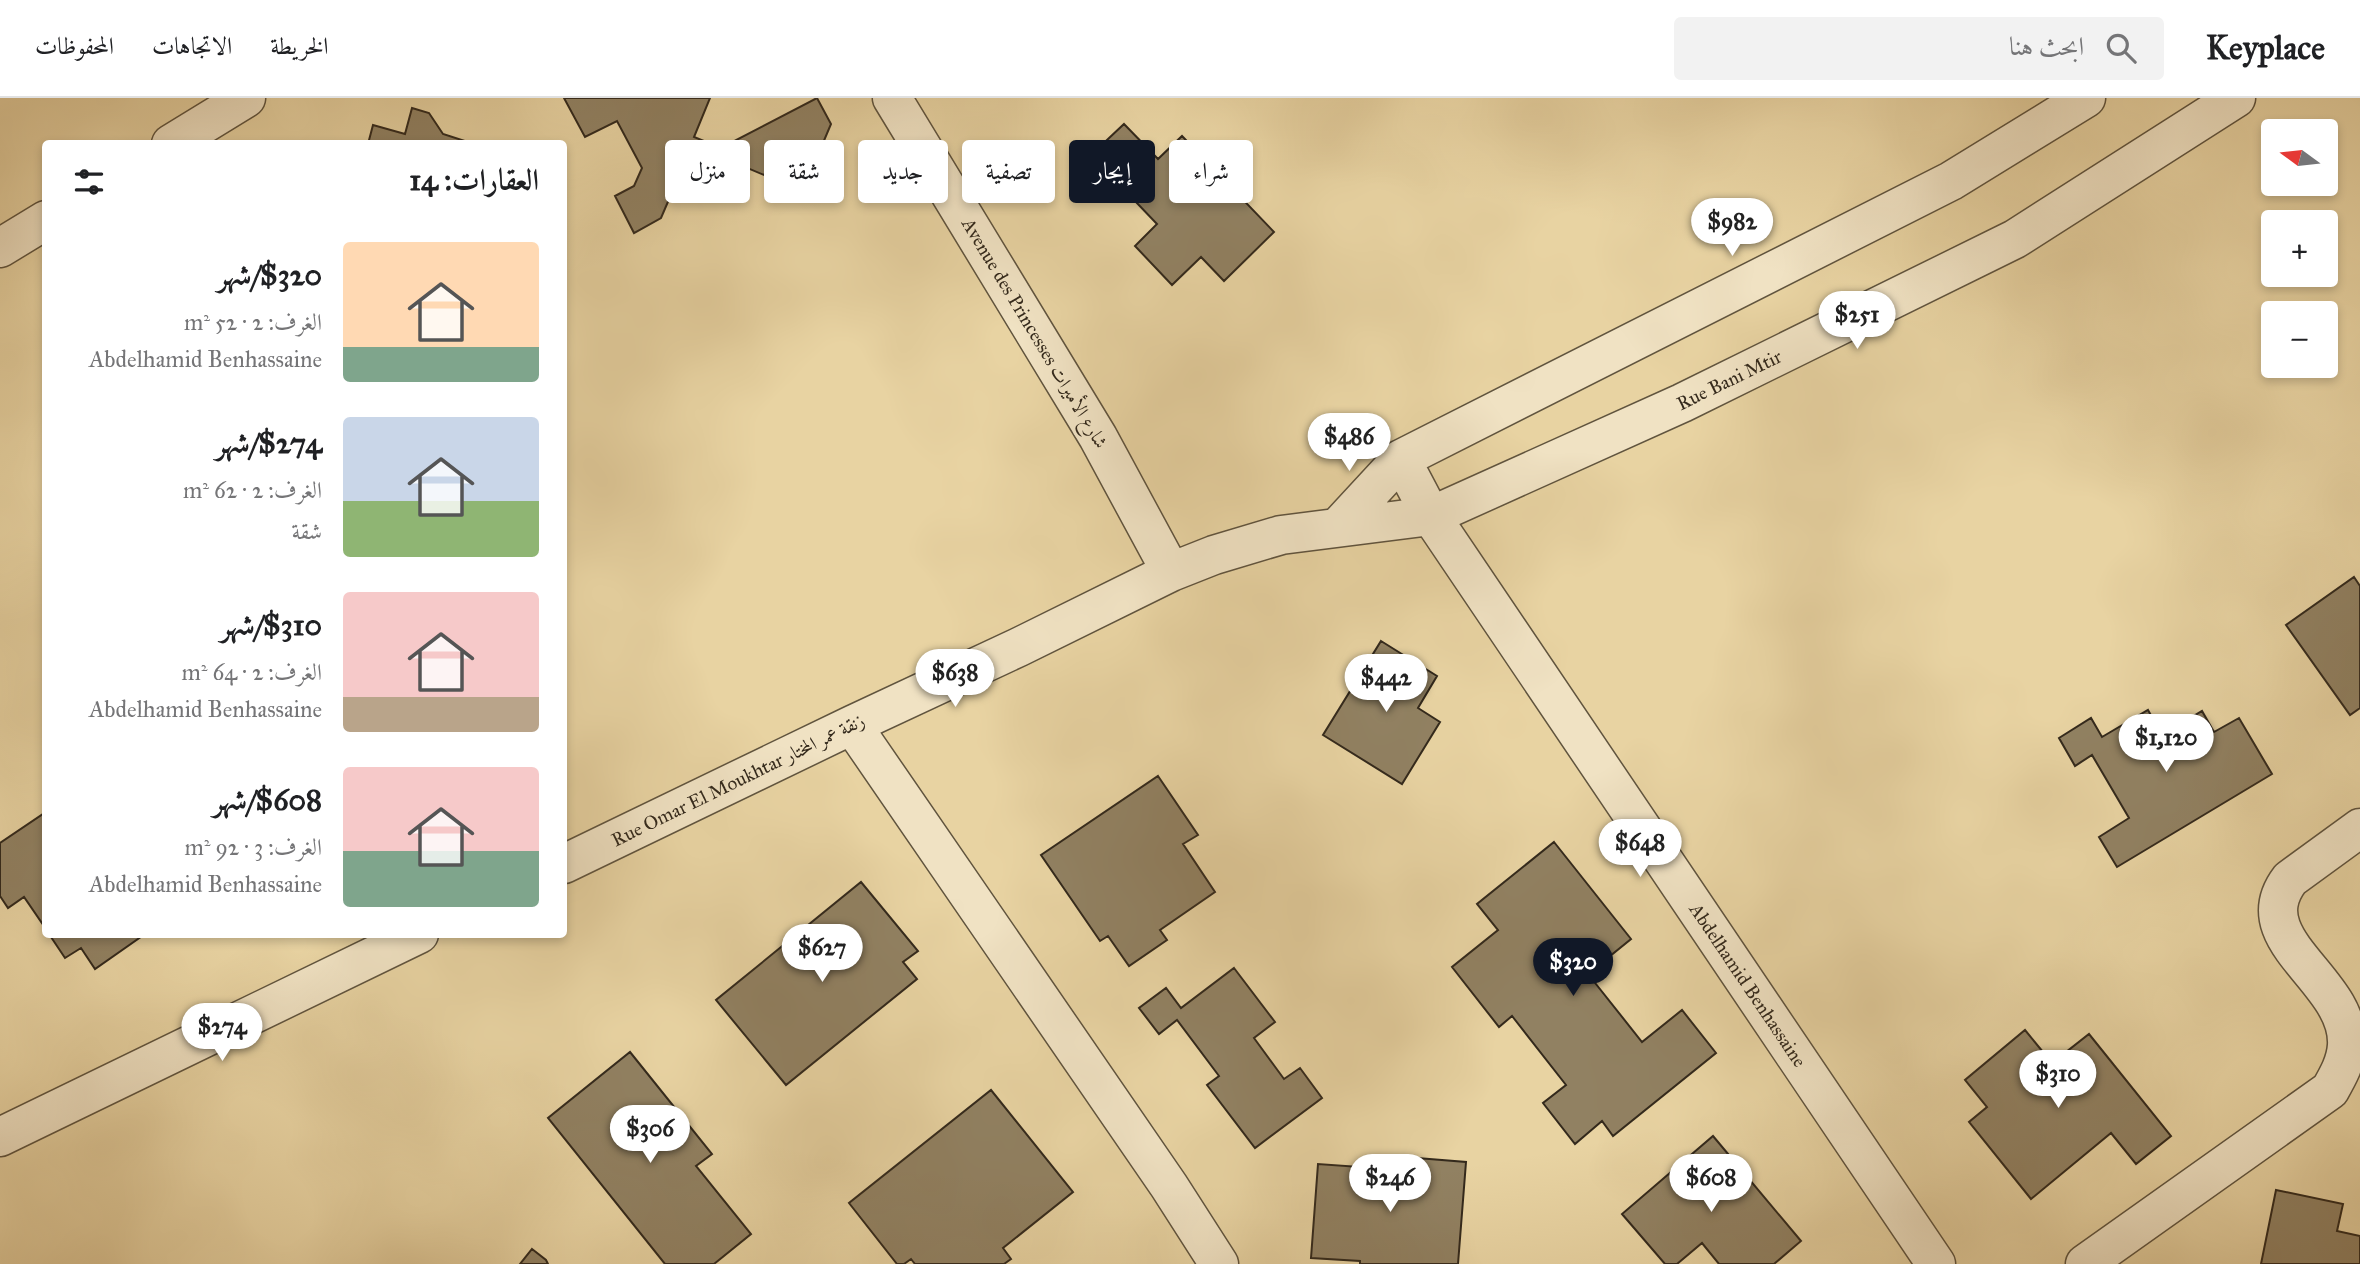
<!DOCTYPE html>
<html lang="ar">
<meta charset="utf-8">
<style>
:root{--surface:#fff;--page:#f2f2f2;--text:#202124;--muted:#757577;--line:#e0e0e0;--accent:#111827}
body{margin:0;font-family:"IM FELL Great Primer",Amiri,serif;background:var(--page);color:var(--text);direction:rtl;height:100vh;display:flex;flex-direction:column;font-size:26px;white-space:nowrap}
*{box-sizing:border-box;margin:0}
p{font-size:23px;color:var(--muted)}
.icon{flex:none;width:38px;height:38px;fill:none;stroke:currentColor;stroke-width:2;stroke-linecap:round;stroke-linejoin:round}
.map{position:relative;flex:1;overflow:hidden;direction:ltr}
.details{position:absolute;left:42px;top:42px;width:525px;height:798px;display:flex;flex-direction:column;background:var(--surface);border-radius:7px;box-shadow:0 4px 10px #0003;direction:rtl}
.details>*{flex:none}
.top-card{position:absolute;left:588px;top:42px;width:665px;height:63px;direction:rtl;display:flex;gap:14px}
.needle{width:46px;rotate:285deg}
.tools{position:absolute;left:2261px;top:21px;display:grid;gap:14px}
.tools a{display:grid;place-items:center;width:77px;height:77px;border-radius:7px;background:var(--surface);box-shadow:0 4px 10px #0003;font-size:35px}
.price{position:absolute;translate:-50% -60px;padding:0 16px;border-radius:24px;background:#fff;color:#222;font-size:23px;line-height:46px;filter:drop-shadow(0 2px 4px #0008)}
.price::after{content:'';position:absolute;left:50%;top:42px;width:21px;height:16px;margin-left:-10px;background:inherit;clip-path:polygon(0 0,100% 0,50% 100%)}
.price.selected{background:var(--accent);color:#fff}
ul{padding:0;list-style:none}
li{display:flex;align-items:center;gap:21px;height:175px;padding:0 28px}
li span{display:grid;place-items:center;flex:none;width:196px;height:140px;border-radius:7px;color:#555}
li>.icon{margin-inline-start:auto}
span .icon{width:84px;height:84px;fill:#fffc;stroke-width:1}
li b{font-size:30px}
h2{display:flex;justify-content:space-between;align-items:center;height:84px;padding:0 28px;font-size:30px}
.tag{padding:0 24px;border-radius:7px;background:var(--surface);box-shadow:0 4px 10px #0003;font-size:24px;line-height:63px}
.tag.selected{background:var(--accent);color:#fff}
header{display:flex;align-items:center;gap:42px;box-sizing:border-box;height:98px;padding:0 35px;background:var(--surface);border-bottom:2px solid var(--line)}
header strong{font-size:33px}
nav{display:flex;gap:38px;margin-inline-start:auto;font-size:24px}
.search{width:490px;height:63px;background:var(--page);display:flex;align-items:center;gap:18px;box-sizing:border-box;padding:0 24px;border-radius:7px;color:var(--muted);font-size:26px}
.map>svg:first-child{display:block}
.building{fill:#918162;stroke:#33291c;stroke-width:2}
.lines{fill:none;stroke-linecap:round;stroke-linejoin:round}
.minor-casing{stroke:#60543e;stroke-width:41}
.minor{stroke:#f0e2c3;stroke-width:38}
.labels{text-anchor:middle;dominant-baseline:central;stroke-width:6;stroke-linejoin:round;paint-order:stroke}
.street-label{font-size:19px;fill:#33291c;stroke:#f0e2c3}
</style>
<header>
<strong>Keyplace</strong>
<div class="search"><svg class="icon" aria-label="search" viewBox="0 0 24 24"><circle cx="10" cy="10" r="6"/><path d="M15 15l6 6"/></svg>ابحث هنا</div>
<nav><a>الخريطة</a><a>الاتجاهات</a><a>المحفوظات</a></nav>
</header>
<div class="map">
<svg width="2360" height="1166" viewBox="0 0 2360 1166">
<rect width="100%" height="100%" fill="#e8d3a2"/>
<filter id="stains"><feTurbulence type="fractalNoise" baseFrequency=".00286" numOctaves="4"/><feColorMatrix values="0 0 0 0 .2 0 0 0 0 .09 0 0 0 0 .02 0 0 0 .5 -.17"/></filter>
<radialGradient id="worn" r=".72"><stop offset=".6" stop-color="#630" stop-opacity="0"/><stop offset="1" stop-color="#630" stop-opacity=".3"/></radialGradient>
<!-- building -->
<path class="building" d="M564 0H710L694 39 721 50 817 0 831 26 823 45 764 77 700 50 684 92 670 99 661 120 634 135 615 98 634 88 642 70 617 23 585 39Z
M412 10 429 15 443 36 474 46H368L373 27 405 36Z
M1124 26 1158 61 1182 38 1274 134 1224 183 1201 159 1172 187 1135 148 1157 126 1091 57Z
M2354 479 2360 488V610L2350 617 2286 527Z
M1381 543 1437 578 1418 610 1440 624 1402 686 1323 637Z
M2148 612 2162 637 2202 613 2214 634 2239 620 2272 676 2117 769 2099 739 2129 720 2092 657 2075 668 2059 640 2091 620 2102 639Z
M1158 678 1198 737 1183 746 1215 794 1160 832 1167 842 1129 868 1108 838 1100 843 1041 757Z
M46 714V831L24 799 8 810 0 798V745Z
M1554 744 1631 841 1588 876 1642 944 1682 912 1716 955 1613 1038 1602 1023 1575 1046 1543 1005 1566 987 1512 918 1499 929 1452 869 1498 832 1477 806Z
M861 784 918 853 903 864 917 881 786 987 716 902Z
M49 836H145L95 871 81 850 65 860Z
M1234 870 1275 924 1254 940 1284 981 1300 970 1322 1000 1255 1050 1207 987 1219 978 1177 922 1159 936 1139 910 1166 890 1181 910Z
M2025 932 2052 965 2089 936 2171 1038 2136 1066 2111 1035 2031 1101 1969 1024 1987 1009 1965 982Z
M630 954 712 1056 696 1068 751 1136 714 1166H665L548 1020Z
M991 992 1073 1094 1003 1150 1011 1161 1004 1166H915L911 1161 904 1166H897L849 1105Z
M1713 1038 1801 1143 1774 1166H1719L1702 1145 1677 1166H1665L1622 1116Z
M1417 1060 1466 1064 1458 1166H1360V1163L1311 1160 1318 1066 1416 1073Z
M2276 1092 2343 1106 2337 1133 2360 1138V1166H2261Z
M532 1151 546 1162 548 1166H520Z"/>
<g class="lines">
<defs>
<path id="minor" d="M892 0 1098 339 1171 474
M171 46 246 0
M0 150 46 122
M1401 361 1431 418 1936 1166
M1339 428 1401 361 1951 83 2086 0
M852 627 1169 1088 1219 1166
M564 766 852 627 1019 549 1171 474 1214 457 1281 437 1431 418 1682 305 2015 141 2236 0
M0 1039 419 836
M2085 1166 2330 992C2338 978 2346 964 2347 947 2350 881 2243 843 2290 781L2360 730"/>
</defs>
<!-- minor casing -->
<use href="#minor" class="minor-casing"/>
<!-- minor -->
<use href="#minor" class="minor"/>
</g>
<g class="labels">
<!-- street labels -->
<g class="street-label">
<text transform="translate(1035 235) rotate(59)">Avenue des Princesses شارع الأميرات</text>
<text transform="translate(1729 282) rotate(-26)">Rue Bani Mtir</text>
<text transform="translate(738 682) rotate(-26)">Rue Omar El Moukhtar زنقة عمر المختار</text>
<text transform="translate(1748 887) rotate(56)">Abdelhamid Benhassaine</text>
</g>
</g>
<rect width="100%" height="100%" filter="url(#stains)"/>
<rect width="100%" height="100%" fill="url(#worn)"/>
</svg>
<div class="tools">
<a><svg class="needle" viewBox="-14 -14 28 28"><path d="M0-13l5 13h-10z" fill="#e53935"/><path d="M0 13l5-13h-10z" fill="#757577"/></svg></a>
<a>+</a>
<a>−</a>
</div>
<b class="price" style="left:1732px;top:160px">$982</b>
<b class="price" style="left:1857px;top:253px">$251</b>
<b class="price" style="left:1349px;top:375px">$486</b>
<b class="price" style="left:955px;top:611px">$638</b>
<b class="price" style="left:1386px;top:616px">$442</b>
<b class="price" style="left:2166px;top:676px">$1,120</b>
<b class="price" style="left:1640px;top:781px">$648</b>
<b class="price" style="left:822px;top:886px">$627</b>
<b class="price selected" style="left:1573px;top:900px">$320</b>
<b class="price" style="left:222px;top:965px">$274</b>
<b class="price" style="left:2058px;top:1012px">$310</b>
<b class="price" style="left:650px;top:1067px">$306</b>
<b class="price" style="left:1390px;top:1116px">$246</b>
<b class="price" style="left:1711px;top:1116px">$608</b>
<div class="top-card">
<a class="tag">شراء</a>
<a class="tag selected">إيجار</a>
<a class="tag">تصفية</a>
<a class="tag">جديد</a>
<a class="tag">شقة</a>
<a class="tag">منزل</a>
</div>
<section class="details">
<h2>العقارات: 14<svg class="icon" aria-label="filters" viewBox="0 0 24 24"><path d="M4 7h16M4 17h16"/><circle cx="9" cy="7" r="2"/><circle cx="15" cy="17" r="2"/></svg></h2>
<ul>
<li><span style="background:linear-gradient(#ffd9b3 75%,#7fa58c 0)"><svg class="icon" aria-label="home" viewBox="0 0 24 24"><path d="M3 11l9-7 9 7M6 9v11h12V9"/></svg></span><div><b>$320/شهر</b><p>الغرف: 2 · 52 m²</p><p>Abdelhamid Benhassaine</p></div></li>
<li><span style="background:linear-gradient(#c9d6e8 60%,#8fb573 0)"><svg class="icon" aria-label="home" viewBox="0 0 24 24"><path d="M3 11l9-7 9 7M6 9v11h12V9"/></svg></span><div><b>$274/شهر</b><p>الغرف: 2 · 62 m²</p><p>شقة</p></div></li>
<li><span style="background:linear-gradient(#f6c9c9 75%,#b9a48a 0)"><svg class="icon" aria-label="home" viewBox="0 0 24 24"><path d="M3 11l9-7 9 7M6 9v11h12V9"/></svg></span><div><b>$310/شهر</b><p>الغرف: 2 · 64 m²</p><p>Abdelhamid Benhassaine</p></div></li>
<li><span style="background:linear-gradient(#f6c9c9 60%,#7fa58c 0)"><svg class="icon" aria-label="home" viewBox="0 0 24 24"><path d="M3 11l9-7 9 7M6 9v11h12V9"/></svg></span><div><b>$608/شهر</b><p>الغرف: 3 · 92 m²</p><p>Abdelhamid Benhassaine</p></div></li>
</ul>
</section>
</div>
